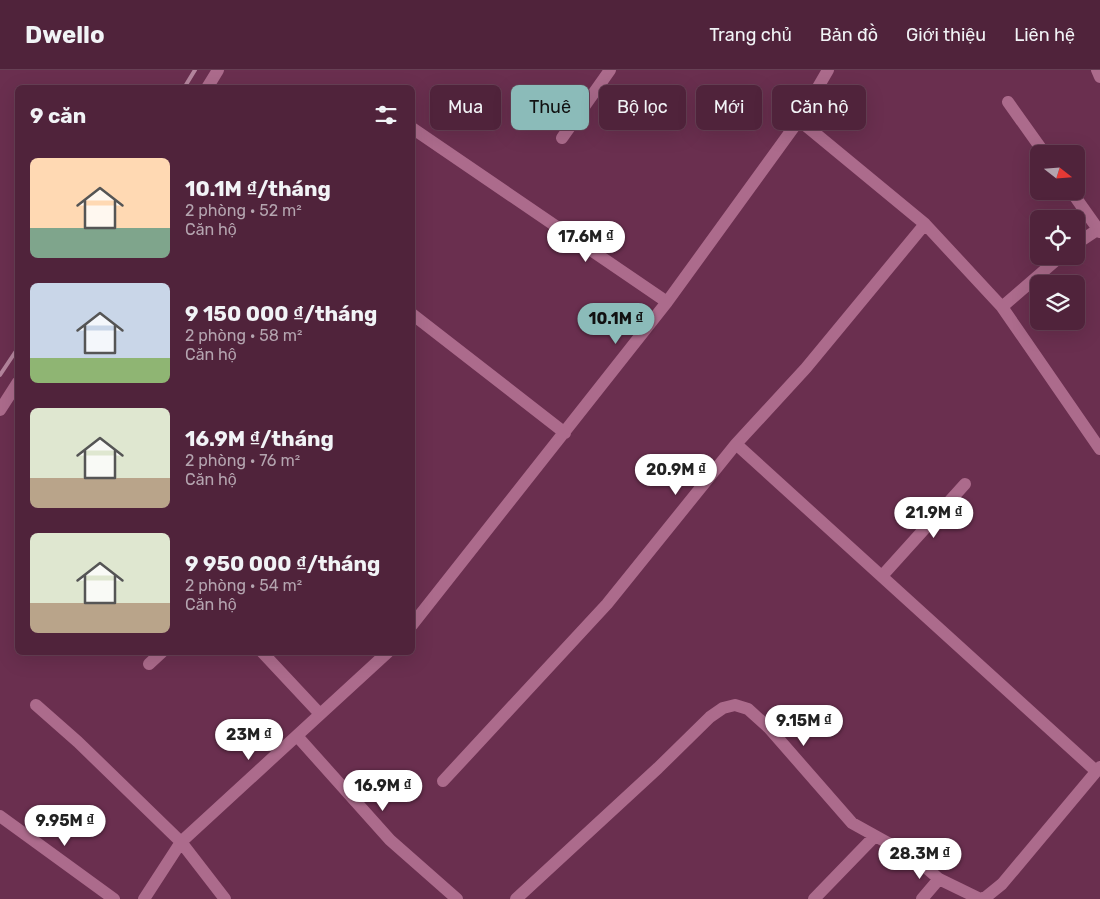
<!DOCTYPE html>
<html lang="vi">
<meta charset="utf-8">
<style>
:root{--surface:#50233b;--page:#5a2f46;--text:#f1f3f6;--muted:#b4a4af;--line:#674055;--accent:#8bbbb9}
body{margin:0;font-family:Rubik,sans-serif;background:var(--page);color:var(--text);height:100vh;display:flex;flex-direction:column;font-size:19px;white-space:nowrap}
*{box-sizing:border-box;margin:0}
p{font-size:16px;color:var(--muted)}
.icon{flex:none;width:28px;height:28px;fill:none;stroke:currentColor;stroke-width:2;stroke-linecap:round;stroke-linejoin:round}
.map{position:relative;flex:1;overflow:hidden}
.panel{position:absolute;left:15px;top:15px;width:400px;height:570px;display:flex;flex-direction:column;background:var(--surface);border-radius:8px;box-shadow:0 5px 20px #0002,0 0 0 1px var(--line)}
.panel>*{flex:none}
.hud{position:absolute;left:430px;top:15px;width:475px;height:45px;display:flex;gap:10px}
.needle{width:32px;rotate:107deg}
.fabs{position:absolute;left:1030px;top:75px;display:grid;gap:10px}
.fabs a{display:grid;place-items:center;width:55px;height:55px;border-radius:8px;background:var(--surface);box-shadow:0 5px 20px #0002,0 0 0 1px var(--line);font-size:25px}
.price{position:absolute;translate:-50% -42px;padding:0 11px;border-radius:18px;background:#fff;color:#222;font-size:16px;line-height:32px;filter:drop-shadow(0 1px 2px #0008)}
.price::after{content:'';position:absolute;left:50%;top:30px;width:15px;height:11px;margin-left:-8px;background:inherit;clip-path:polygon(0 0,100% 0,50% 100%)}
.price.active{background:var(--accent);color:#111}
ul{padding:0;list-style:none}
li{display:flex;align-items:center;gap:15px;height:125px;padding:0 15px}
li span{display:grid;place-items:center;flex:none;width:140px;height:100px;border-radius:8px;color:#555}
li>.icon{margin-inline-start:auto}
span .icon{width:60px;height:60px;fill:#fffc;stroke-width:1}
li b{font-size:21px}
h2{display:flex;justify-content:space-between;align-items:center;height:60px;padding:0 15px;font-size:21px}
.chip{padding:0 18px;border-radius:8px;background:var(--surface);box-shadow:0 5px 20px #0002,0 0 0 1px var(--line);font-size:18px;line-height:45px}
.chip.active{background:var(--accent);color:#111}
header{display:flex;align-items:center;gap:30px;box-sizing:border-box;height:70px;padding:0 25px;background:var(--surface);border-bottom:1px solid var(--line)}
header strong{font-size:24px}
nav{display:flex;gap:28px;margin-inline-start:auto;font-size:18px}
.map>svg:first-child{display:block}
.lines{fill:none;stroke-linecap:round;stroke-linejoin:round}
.minor{stroke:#ac6b8c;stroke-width:12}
.rail{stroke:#b4859d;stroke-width:4}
</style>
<header>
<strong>Dwello</strong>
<nav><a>Trang chủ</a><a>Bản đồ</a><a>Giới thiệu</a><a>Liên hệ</a></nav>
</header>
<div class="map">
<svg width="1100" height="829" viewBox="0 0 1100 829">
<rect width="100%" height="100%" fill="#6a2f4f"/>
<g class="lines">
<!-- minor -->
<path class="minor" d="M1097 0 1100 7
M207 18 218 0
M1008 32 1045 84
M799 50 925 154 1002 237 1100 379
M412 58 667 232
M562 68 610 0
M1071 121 1100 162
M1076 174 1100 158
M1002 237 1061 186
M412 244 565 363
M0 340 18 312
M736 374 1096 701
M882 506 965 414
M412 555 667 232 799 50 828 0
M262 582 320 644
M149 594 162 582
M36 635 78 672 181 772 225 829
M297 666 390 770 457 829
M443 711 607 534 736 374 806 298 925 154
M0 746 114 829
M144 829 181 772 388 582
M516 829 658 698 710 647 723 638 735 635 748 639 769 658 852 753 915 788 939 809 980 829 986 827 1002 814 1100 697
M814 829 874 767
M922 829 939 809"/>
<!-- rail -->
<path class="rail" d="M184 18 195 0
M0 305 18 278"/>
</g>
</svg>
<div class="fabs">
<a><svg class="needle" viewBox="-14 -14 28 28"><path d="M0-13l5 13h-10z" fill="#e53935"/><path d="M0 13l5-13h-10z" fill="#b4a4af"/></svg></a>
<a><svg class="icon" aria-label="locate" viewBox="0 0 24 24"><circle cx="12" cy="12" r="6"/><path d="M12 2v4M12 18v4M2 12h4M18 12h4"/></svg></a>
<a><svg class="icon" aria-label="layers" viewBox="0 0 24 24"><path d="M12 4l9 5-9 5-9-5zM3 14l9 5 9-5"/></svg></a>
</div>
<b class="price" style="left:586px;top:193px">17.6M ₫</b>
<b class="price active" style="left:616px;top:275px">10.1M ₫</b>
<b class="price" style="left:676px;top:426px">20.9M ₫</b>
<b class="price" style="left:934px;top:469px">21.9M ₫</b>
<b class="price" style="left:804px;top:677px">9.15M ₫</b>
<b class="price" style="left:249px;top:691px">23M ₫</b>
<b class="price" style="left:383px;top:742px">16.9M ₫</b>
<b class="price" style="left:65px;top:777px">9.95M ₫</b>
<b class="price" style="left:920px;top:810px">28.3M ₫</b>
<div class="hud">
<a class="chip">Mua</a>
<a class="chip active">Thuê</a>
<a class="chip">Bộ lọc</a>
<a class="chip">Mới</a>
<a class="chip">Căn hộ</a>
</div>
<section class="panel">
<h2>9 căn<svg class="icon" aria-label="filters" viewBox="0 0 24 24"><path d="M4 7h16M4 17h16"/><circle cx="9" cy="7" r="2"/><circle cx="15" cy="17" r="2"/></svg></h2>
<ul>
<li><span style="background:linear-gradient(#ffd9b3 70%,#7fa58c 0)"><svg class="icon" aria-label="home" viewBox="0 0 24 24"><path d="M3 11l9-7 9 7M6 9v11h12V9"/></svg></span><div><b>10.1M ₫/tháng</b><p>2 phòng · 52 m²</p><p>Căn hộ</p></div></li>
<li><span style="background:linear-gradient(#c9d6e8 75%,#8fb573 0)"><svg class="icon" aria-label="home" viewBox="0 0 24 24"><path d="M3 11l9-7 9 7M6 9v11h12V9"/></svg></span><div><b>9 150 000 ₫/tháng</b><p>2 phòng · 58 m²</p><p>Căn hộ</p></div></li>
<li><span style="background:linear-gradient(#dfe7d0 70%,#b9a48a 0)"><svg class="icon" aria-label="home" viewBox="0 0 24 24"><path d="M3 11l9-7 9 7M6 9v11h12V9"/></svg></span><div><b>16.9M ₫/tháng</b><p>2 phòng · 76 m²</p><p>Căn hộ</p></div></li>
<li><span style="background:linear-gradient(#dfe7d0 70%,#b9a48a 0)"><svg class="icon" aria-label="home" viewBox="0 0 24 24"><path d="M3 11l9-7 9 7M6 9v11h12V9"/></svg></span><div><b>9 950 000 ₫/tháng</b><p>2 phòng · 54 m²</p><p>Căn hộ</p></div></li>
</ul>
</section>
</div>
